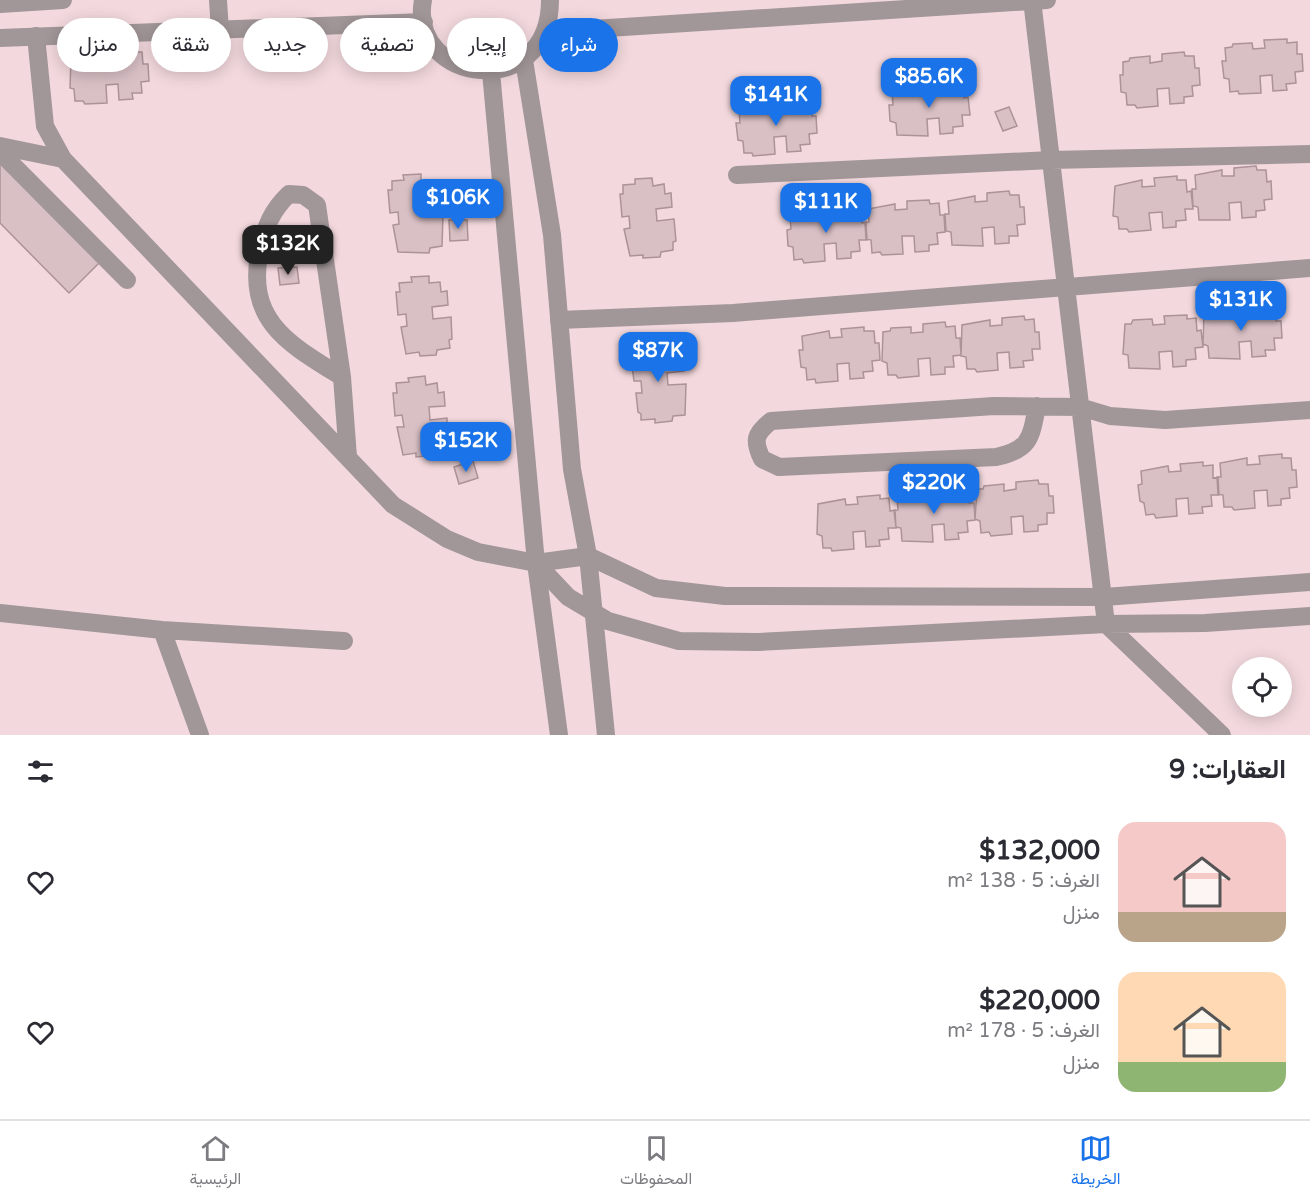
<!DOCTYPE html>
<html lang="ar">
<meta charset="utf-8">
<style>
:root{--surface:#fff;--page:#f7f7f7;--text:#2b2b33;--muted:#7c7c81;--line:#e1e1e2;--accent:#1a73e8}
body{margin:0;font-family:"Varela Round",Vazirmatn,sans-serif;background:var(--page);color:var(--text);direction:rtl;height:100vh;display:flex;flex-direction:column;font-size:22px;white-space:nowrap}
*{box-sizing:border-box;margin:0}
p{font-size:20px;color:var(--muted)}
.icon{flex:none;width:33px;height:33px;fill:none;stroke:currentColor;stroke-width:2;stroke-linecap:round;stroke-linejoin:round}
.map{position:relative;height:735px;overflow:hidden;direction:ltr}
.panel{display:flex;flex-direction:column;background:var(--surface);flex:1}
.panel>*{flex:none}
.banner{position:absolute;left:18px;top:18px;width:600px;height:54px;direction:rtl;display:flex;gap:12px}
.buttons{position:absolute;left:1232px;top:657px;display:grid;gap:12px}
.buttons a{display:grid;place-items:center;width:60px;height:60px;border-radius:50%;background:var(--surface);box-shadow:0 3px 15px #0003;font-size:30px}
.price{position:absolute;translate:-50% -51px;padding:0 14px;border-radius:12px;background:var(--accent);color:#fff;font-size:20px;line-height:39px;filter:drop-shadow(0 2px 3px #0008)}
.price::after{content:'';position:absolute;left:50%;top:36px;width:18px;height:14px;margin-left:-9px;background:inherit;clip-path:polygon(0 0,100% 0,50% 100%)}
.price.on{background:#222;color:#fff}
ul{padding:0;list-style:none}
li{display:flex;align-items:center;gap:18px;height:150px;padding:0 24px}
li span{display:grid;place-items:center;flex:none;width:168px;height:120px;border-radius:18px;color:#555}
li>.icon{margin-inline-start:auto}
span .icon{width:72px;height:72px;fill:#fffc;stroke-width:1}
li b{font-size:26px}
h2{display:flex;justify-content:space-between;align-items:center;height:72px;padding:0 24px;font-size:26px}
.pill{padding:0 21px;border-radius:27px;background:var(--surface);box-shadow:0 3px 15px #0003;font-size:21px;line-height:54px}
.pill.on{background:var(--accent);color:#fff}
.menu{display:flex;justify-content:space-around;align-items:center;height:84px;border-top:2px solid var(--line);background:var(--surface);font-size:16px;color:var(--muted)}
.menu a{display:grid;justify-items:center;gap:3px}
.menu .on{color:var(--accent)}
.map>svg:first-child{display:block}
.building{fill:#d9c0c5;stroke:#ac9398;stroke-width:1.5}
.lines{fill:none;stroke-linecap:round;stroke-linejoin:round}
.minor{stroke:#a19698;stroke-width:18}
.tertiary{stroke:#a19698;stroke-width:18}
</style>
<div class="map">
<svg width="1310" height="735" viewBox="0 0 1310 735">
<rect width="100%" height="100%" fill="#f3d9de"/>
<!-- building -->
<path class="building" d="M1287 39V43L1297 42V54H1302L1303 71 1295 72 1296 83 1286 84 1287 90 1273 91 1272 75 1260 76 1261 93 1239 94 1238 91 1230 92 1229 79 1224 78 1222 61H1226L1225 48 1232 47 1233 44 1252 43 1253 49 1265 48 1264 40Z
M133 48V52H142L143 64H148L149 81 141 82 142 93H132L133 99 119 100 118 84 106 85 107 103 85 104 83 101H75L74 89 70 88 71 58 98 52 99 59 111 58 110 50Z
M1184 52 1185 56H1194L1195 68H1199L1200 85 1192 86 1193 96 1184 97V103L1170 104 1169 88 1157 89 1158 106 1137 108 1135 105H1127L1126 93 1121 92 1120 75H1123V62L1129 61 1130 58 1150 56V63L1162 61V54Z
M954 82V86L963 85 964 98 968 97 970 115H962L963 126 953 127V133L940 134 939 118 927 119 928 136 897 135 896 123 890 121 889 105H893L892 91 919 86 920 93 932 92 931 84Z
M801 100V104H810L812 116H816L817 133 809 134 810 144 800 145 801 151 787 152 786 136 774 137 775 154 753 156 752 153H744L743 141 738 140 736 123H740L739 109 766 104 767 111 779 110 778 102Z
M1009 107 1017 126 1003 131 995 112Z
M0 159 101 261 69 293 0 223Z
M1256 166 1257 170H1266L1267 182 1271 181 1272 199 1264 200 1265 210 1256 211V217L1242 218 1241 202 1229 203 1230 220H1199L1198 207 1193 206 1192 189H1196L1195 175 1222 170V176H1234V168Z
M421 174V182L432 181 433 190H439L441 203 424 205 425 217 443 215 442 246 430 248 429 253 398 252 393 225 399 224 398 212 390 213 388 190H392V181L404 180 403 175Z
M1177 176V180H1186L1187 192 1191 191 1193 209H1185L1186 220 1176 221V227L1163 228 1162 212 1149 213 1151 230 1129 232 1127 229H1119L1118 217 1113 216 1115 186 1142 180V187L1155 186 1154 178Z
M652 178 653 186 664 184 665 194 671 193 672 207 656 209 657 221 674 219 676 241 673 242V250L661 252 660 257 643 258V255L630 256 624 229 630 228 629 216 622 217 620 194H623V185L635 184V179Z
M1009 191 1010 195H1019L1020 207H1024L1025 224 1017 225 1018 236H1009V243L995 244 994 227 982 228 983 246 952 245 951 232 946 231 945 214H949L948 201 975 196V202L987 201V193Z
M929 200 930 204 939 203 940 215H944L945 232 937 233 938 244 929 245V251L915 252 914 236H902L903 254 882 255 880 252 872 253 871 240 866 239 865 223 869 222 868 209 895 204V210L907 209V201Z
M851 207 852 211 861 210 862 223 866 222 867 240H859L860 251 851 252V258L837 259 836 243 824 244 825 261 804 263 802 259 794 260 793 247 788 246 787 230 791 229 790 216 817 211V217L829 216V209Z
M449 220H467L468 240 450 241Z
M297 267 299 283 280 285 278 268Z
M429 276V283L440 282 441 292 447 291 448 305 432 307 433 319 451 317 452 339 449 340 450 348 437 350 436 355 420 356 419 352 406 354 401 327 407 326 406 314 398 315 396 292H400L399 283 412 282 411 277Z
M1266 305V309L1276 308V321H1281L1282 338H1274L1275 350H1265L1266 356 1252 357 1251 341 1239 342 1240 359 1209 358 1208 346 1203 344 1204 314H1211L1212 311 1231 309 1232 315H1244V307Z
M1187 315V319L1196 318 1197 331 1201 330 1203 347 1195 348 1196 359 1186 360V366L1173 367 1172 351 1159 352 1160 369 1129 368 1128 355 1123 354 1125 324H1131L1133 320 1152 319 1153 325 1165 324 1164 316Z
M1024 316 1025 320 1034 319 1035 332H1039L1040 349H1032L1033 360 1023 361 1024 367 1010 368 1009 352 997 353 998 370 977 372 975 369H967L966 357 961 356 962 325 990 320V326L1002 325V318Z
M945 322 946 327 955 326 956 338H960L961 355 953 356 954 367H945V374L931 375 930 358 918 359 919 376 898 378 896 375H888L887 363 882 361 883 332 890 331 891 328 911 327V333L923 332V324Z
M864 327V331H874L875 343H879L880 360 872 361 873 371 863 372 864 378 850 379 849 363 837 364 838 381 816 383 815 379 807 380 806 368 801 367 799 350H803L802 336 829 331 830 338 842 337 841 329Z
M664 342 665 350 675 349 676 358H682L684 371 667 373 668 385 686 384 685 415 673 416 672 421 655 423V419L641 420V414L638 412 636 393H642L641 381H634L631 359 635 358 634 349 647 348 646 344Z
M425 376 426 385 437 383 438 393 444 392 445 406 429 407 430 420 447 418V449L434 450 433 455 416 457V453L403 455 397 427H404L402 415 395 416 393 393H397L396 383 409 382 408 378Z
M1282 454V458H1291L1292 470H1296L1297 487 1289 488 1290 498 1281 499V505L1268 506 1267 490 1254 491 1255 508 1234 510 1232 507H1224L1223 495 1218 494 1217 477H1221L1220 463 1247 458V465L1260 464 1259 456Z
M473 461 478 478 459 484 454 467Z
M1203 462V466L1213 465V478L1218 477 1219 495H1211L1212 506 1202 507 1203 513 1189 514 1188 498 1176 499 1177 516 1156 518 1154 514 1146 515 1144 503 1140 501 1138 485 1142 484 1141 471 1168 466 1169 472 1181 471 1180 464Z
M1038 480 1039 484H1048L1049 496H1053L1054 513H1047V524L1038 525V531L1024 532 1023 516 1011 517 1012 534 991 536 989 532 981 533 980 521 975 519 977 489H983L984 486 1004 484V491L1016 489V482Z
M959 488V492L968 491 969 503H974L975 520 967 521 968 532 958 533 959 539 945 540 944 524 932 525 933 542 902 541 901 528 896 527 894 511 898 510 897 497 924 492 925 498 937 497 936 490Z
M880 495V499L889 498 890 511 895 510 896 528H888L889 539 879 540 880 546 866 547 865 531 853 532 854 549 832 551 831 548H823L822 536 817 534 818 504 845 499 846 505 858 504 857 497Z"/>
<g class="lines">
<!-- minor -->
<path class="minor" d="M218 0 220 31
M1032 0 1106 624 1222 735
M36 36 45 126 63 159 393 505 447 539 478 552 536 563 588 556 656 588 725 596 1104 597 1310 582
M0 146 63 159
M0 152 127 280
M737 175 1051 160 1310 154
M559 320 733 313 1310 268
M342 377C289 344 245 321 260 250 265 227 272 210 289 194L303 195 317 205 342 377 348 457
M1037 406C1031 438 1030 450 996 457L779 467 762 459C753 440 755 434 771 421L994 406 1080 407 1110 416 1165 420 1310 410
M536 563 568 597 608 621 679 641 758 642 1106 624 1205 623 1310 616
M0 613 162 630 344 641
M162 630 200 735"/>
<!-- tertiary -->
<path class="tertiary" d="M423 0C408 84 550 103 550 0
M0 4 63 0
M546 32 1047 0
M0 38 424 22
M524 60 552 235 572 469 588 556 606 735
M491 72 536 563 559 735"/>
</g>
</svg>
<div class="buttons">
<a><svg class="icon" aria-label="locate" viewBox="0 0 24 24"><circle cx="12" cy="12" r="6"/><path d="M12 2v4M12 18v4M2 12h4M18 12h4"/></svg></a>
</div>
<b class="price" style="left:929px;top:109px">$85.6K</b>
<b class="price" style="left:776px;top:127px">$141K</b>
<b class="price" style="left:458px;top:230px">$106K</b>
<b class="price" style="left:826px;top:234px">$111K</b>
<b class="price on" style="left:288px;top:276px">$132K</b>
<b class="price" style="left:1241px;top:332px">$131K</b>
<b class="price" style="left:658px;top:383px">$87K</b>
<b class="price" style="left:466px;top:473px">$152K</b>
<b class="price" style="left:934px;top:515px">$220K</b>
<div class="banner">
<a class="pill on">شراء</a>
<a class="pill">إيجار</a>
<a class="pill">تصفية</a>
<a class="pill">جديد</a>
<a class="pill">شقة</a>
<a class="pill">منزل</a>
</div>
</div>
<section class="panel">
<h2>العقارات: 9<svg class="icon" aria-label="filters" viewBox="0 0 24 24"><path d="M4 7h16M4 17h16"/><circle cx="9" cy="7" r="2"/><circle cx="15" cy="17" r="2"/></svg></h2>
<ul>
<li><span style="background:linear-gradient(#f6c9c9 75%,#b9a48a 0)"><svg class="icon" aria-label="home" viewBox="0 0 24 24"><path d="M3 11l9-7 9 7M6 9v11h12V9"/></svg></span><div><b>$132,000</b><p>الغرف: 5 · 138 m²</p><p>منزل</p></div><svg class="icon" aria-label="heart" viewBox="0 0 24 24"><path d="M12 20l-8-8c-3-5 5-10 8-4 3-6 11-1 8 4z"/></svg></li>
<li><span style="background:linear-gradient(#ffd9b3 75%,#8fb573 0)"><svg class="icon" aria-label="home" viewBox="0 0 24 24"><path d="M3 11l9-7 9 7M6 9v11h12V9"/></svg></span><div><b>$220,000</b><p>الغرف: 5 · 178 m²</p><p>منزل</p></div><svg class="icon" aria-label="heart" viewBox="0 0 24 24"><path d="M12 20l-8-8c-3-5 5-10 8-4 3-6 11-1 8 4z"/></svg></li>
</ul>
</section>
<nav class="menu">
<a class="on"><svg class="icon" aria-label="map" viewBox="0 0 24 24"><path d="M3 6l6-2 6 2 6-2v14l-6 2-6-2-6 2zM9 4v14M15 6v14"/></svg>الخريطة</a>
<a><svg class="icon" aria-label="saved" viewBox="0 0 24 24"><path d="M7 4h10v16l-5-4-5 4z"/></svg>المحفوظات</a>
<a><svg class="icon" aria-label="home" viewBox="0 0 24 24"><path d="M3 11l9-7 9 7M6 9v11h12V9"/></svg>الرئيسية</a>
</nav>
